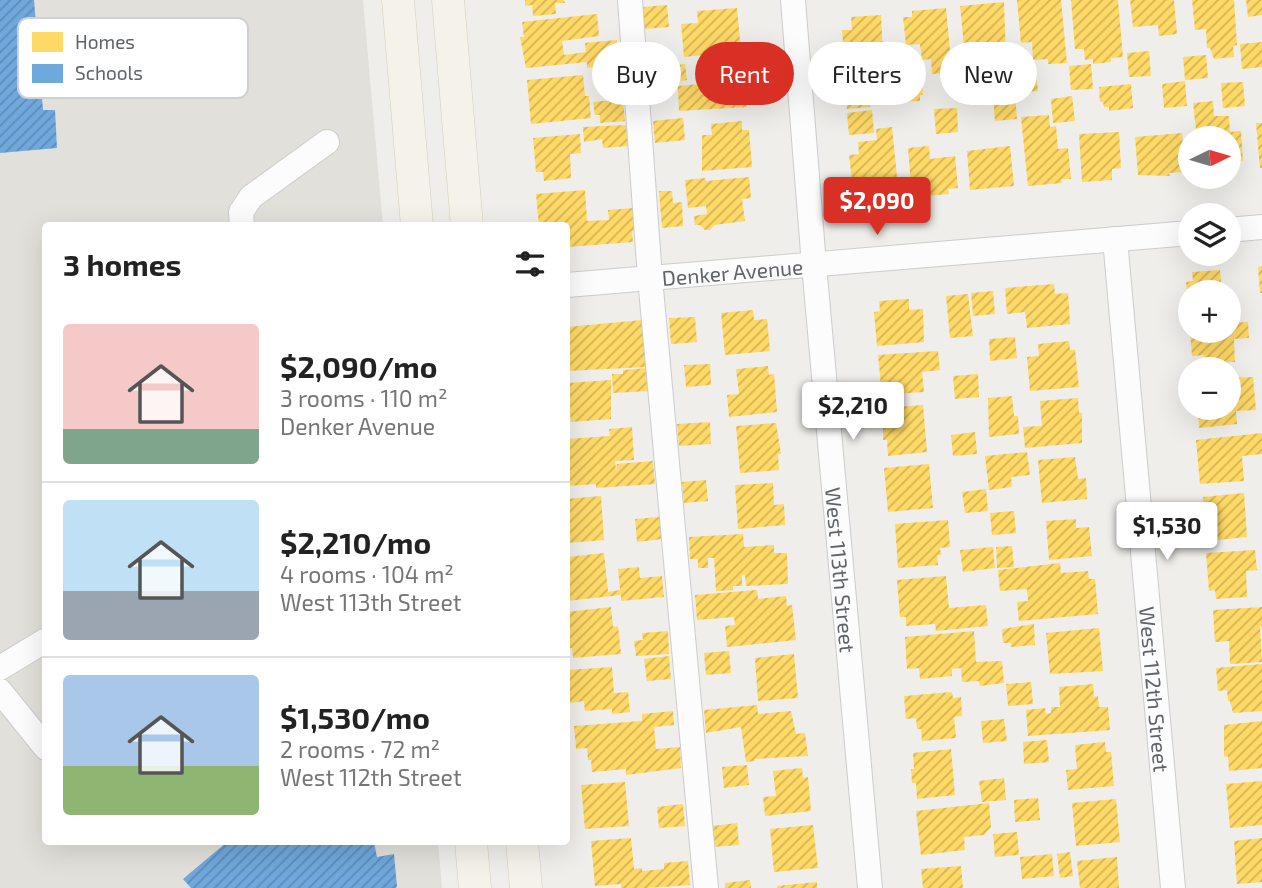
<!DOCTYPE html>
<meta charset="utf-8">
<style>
:root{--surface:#fff;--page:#f2f2f2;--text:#222;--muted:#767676;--line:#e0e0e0;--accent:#d93025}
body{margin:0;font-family:"Exo 2",sans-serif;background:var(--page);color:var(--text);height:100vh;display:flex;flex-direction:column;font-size:26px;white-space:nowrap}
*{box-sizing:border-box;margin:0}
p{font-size:23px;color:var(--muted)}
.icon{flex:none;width:38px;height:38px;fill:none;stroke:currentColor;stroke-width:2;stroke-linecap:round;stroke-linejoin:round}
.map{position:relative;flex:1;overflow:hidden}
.sheet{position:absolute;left:42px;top:222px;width:528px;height:623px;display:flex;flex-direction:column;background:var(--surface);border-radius:7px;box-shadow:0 7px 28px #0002}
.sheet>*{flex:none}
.top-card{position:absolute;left:592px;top:42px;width:565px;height:63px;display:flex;gap:14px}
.needle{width:46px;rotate:85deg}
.fabs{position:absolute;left:1178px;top:126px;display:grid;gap:14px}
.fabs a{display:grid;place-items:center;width:63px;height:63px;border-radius:50%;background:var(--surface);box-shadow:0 7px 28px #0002;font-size:35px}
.price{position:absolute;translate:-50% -60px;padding:0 16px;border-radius:7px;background:#fff;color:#222;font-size:23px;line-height:46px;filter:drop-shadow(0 2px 4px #0008)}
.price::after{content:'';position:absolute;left:50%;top:42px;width:21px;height:16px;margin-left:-10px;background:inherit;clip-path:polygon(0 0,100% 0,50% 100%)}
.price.on{background:var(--accent);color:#fff}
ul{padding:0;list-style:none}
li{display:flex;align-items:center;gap:21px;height:175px;padding:0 21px}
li+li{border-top:2px solid var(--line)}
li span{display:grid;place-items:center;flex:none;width:196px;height:140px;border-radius:7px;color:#555}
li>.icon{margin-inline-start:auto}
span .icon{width:84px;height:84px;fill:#fffc;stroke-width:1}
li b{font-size:30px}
h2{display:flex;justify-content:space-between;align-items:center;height:84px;padding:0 21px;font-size:30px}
.tag{padding:0 24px;border-radius:32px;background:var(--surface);box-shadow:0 7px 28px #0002;font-size:24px;line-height:63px}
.tag.on{background:var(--accent);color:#fff}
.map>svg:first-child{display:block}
.education{fill:#e2e0da}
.homes{fill:url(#homes-hatch)}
.schools{fill:url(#schools-hatch)}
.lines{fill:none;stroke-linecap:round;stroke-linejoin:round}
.minor-casing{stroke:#cbcccc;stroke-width:26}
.major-casing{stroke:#d7ceb8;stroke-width:33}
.minor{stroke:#fdfcfc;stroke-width:24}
.major{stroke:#f4f2e9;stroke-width:32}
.labels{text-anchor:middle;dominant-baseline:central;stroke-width:7;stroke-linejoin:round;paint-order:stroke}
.street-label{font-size:21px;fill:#5f6368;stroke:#fff}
.key{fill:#fff;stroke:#cfd0d2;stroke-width:2}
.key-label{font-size:19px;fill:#5f6368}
</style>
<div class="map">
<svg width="1262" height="888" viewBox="0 0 1262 888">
<defs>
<pattern id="homes-hatch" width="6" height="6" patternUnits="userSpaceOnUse" patternTransform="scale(1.75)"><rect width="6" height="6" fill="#ffd966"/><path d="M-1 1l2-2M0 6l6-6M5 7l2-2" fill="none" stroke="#d2b458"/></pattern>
<pattern id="schools-hatch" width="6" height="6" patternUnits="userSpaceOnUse" patternTransform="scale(1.75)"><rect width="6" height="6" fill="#6fa8dc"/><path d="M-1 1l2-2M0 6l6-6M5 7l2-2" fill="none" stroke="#5e8cb6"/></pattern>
</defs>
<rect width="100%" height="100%" fill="#efeeea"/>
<!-- education -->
<path class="education" d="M0 0H363L383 226H46V842H438L442 888H0Z"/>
<!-- homes -->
<path class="homes" d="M525 0H564L565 3H555L556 14 533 16 532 5 525 6Z
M1017 0H1061L1067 63 1048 64V59L1033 60 1032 42 1021 43Z
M1071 0H1118L1123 57 1111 58V62L1093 64V59L1085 60 1084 49H1075Z
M1130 0H1174L1177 34 1159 36 1158 25 1133 27Z
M1192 0H1234L1237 45 1233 46 1234 57 1214 59 1210 48H1207L1206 29 1195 30Z
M1246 0H1262V15L1248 17Z
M1004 2 1006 55 981 57 980 48 964 46 960 6Z
M667 5 669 27 644 29 643 7Z
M737 8 741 51 684 57 681 24 698 23 697 11Z
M946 8 952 72 932 74 931 59 922 60 920 44 906 45 903 17H912V11Z
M597 14 599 36 562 41 564 55 586 52 585 43 617 40 620 65 587 68V62L526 68 520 37H524L522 22Z
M881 15 883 55 892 54 894 76 867 78 866 64 845 65 842 30H852L851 17Z
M1262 42V67L1242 69 1240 44Z
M1149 51 1151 76 1129 77 1127 53Z
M1206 55 1208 78 1185 80 1183 57Z
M671 61 672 66 685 64 687 80 649 86 647 64Z
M1091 64 1093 89 1071 90 1069 66Z
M731 65 732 75 745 74 747 107 679 111 678 86 700 84 699 68Z
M1035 67 1038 91 1016 93 1014 69Z
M921 71 923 95H920V101L900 102 898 72Z
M978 71 980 96 959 98 957 73Z
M583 75 585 96H589L591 118 531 124 527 80Z
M1185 81 1187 106 1164 108 1162 84Z
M1243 82 1245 106 1223 108 1221 83Z
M1131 84 1133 108 1109 111V107H1104L1103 102H1100L1099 87Z
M868 85 870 107 847 109 845 87Z
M1015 94 1017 119 995 121 993 96Z
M1072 96 1075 121 1053 123 1051 99Z
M623 99 625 121 600 123V115H595L593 102Z
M1213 101 1214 116H1229L1230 132 1241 131 1243 161 1234 162V167L1228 168V138H1197L1193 103Z
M957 108 958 132 936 134 934 109Z
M872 110 874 133 849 135 847 113Z
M1049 115 1050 127 1056 126 1058 149 1068 148 1071 179H1061L1062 183 1028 186 1021 117Z
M683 118 685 140 655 143 653 121Z
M742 121V130H749L752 167 702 171V135H712L711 124Z
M1256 123H1262V168H1260Z
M626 125 628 146 603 148 602 139 584 142 583 127Z
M892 127 899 197 877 199 876 190 865 191 864 188 853 189 849 155 859 154 858 142 877 140 876 129Z
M1119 132 1121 168 1112 169V180L1082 182 1079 134Z
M1182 133 1185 172 1169 173 1170 176 1138 175 1135 137Z
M580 134 581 153 570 154 571 178 544 181 543 172H536L533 138Z
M929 146 930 159 955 156 958 188 948 189 949 194 912 197 908 148Z
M1010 146 1014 186 970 190 967 151Z
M749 177 751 198 742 199 745 221 714 225 710 230H705L700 225H695L694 216 707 214 706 206 688 208 685 180 705 178 706 181Z
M585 190 587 221 609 220 608 210 633 208 635 231H632L633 242 567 247V226H539L536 194Z
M659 191H672L673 203 682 202 683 226 662 228Z
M1262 266V293H1260L1258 267Z
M1220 270 1222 292H1190V301H1188L1186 282 1193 281 1192 272Z
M1054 284 1055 294 1068 293 1070 324 1027 328 1025 312 1007 314 1005 288Z
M993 291 995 314 973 316 971 293Z
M968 294 973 336 950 338 946 296Z
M1228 294H1234L1236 312 1228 313Z
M909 299V310L923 309 924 342 877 346 874 312 880 311 879 301Z
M753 310 754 320 767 319 770 351 725 355 721 313Z
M695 317 697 342 671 344 669 318Z
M642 320 646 367 567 371V327Z
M1248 322 1249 338 1234 339 1235 362H1228L1229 366 1205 364 1204 355 1192 356 1190 331H1228V323Z
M1015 337 1017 358 990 361 989 339Z
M1069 341 1070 350H1075L1079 387 1030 391 1027 357 1039 356 1038 344Z
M938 351 940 370 922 372 924 392 893 394V385L881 386 878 355Z
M710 364 711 385 686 387 684 365Z
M768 366 769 375 774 374 777 412 729 417 727 395 739 394 736 369Z
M647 368 648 391 613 393 612 374H623V370Z
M978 374 979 397 955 399 953 376Z
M1253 377 1256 410 1236 411 1237 424 1199 428 1198 412H1195V408H1228V378Z
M611 380V419L571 422 570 413H567V383Z
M1012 396 1014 416H1018L1019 434 989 437 988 398Z
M1078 398 1079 413H1082V443L1025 448 1023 427 1042 426 1040 401Z
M923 405 927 452 888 456 887 440H883V408Z
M710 422 711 444 679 446 677 424Z
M776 423 781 454H778L779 470 740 473 736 426Z
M632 427 634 460 615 461 616 471 617 464 653 461 655 484 596 488V484L567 486V439L610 436 609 429Z
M975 432 977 454 953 456 951 435Z
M1262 433V454L1242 456 1244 481 1200 484 1196 440Z
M1027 452 1030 475 1011 477 1012 487 989 490 985 456Z
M1075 457 1078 479 1086 478 1087 499 1042 503 1038 460Z
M929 464 933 508 888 512 884 468Z
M706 480 708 501 684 503 682 482Z
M773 483 774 505 784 504 785 525 738 529 735 485Z
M986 489 988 511 965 513 962 492Z
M1244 493 1247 537 1207 541 1203 497Z
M601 496 604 540 567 543V499Z
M1014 511 1016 533 992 535 990 513Z
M660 517 662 539 637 542 635 519Z
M1076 519V528L1089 527 1092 556 1049 560 1046 521Z
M948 520 950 547 940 548 941 555H937L938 565 898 568 895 524Z
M743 534 744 547 774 545V553H787L788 584 746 586 745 575H742V586H733V590L716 591 714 558H708V568H698V559H690L689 537Z
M1012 546 1014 567 997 568 996 547Z
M993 547 995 568 963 572 960 550Z
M1255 550 1257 570 1246 571 1247 597 1216 599 1215 590 1209 591 1206 553Z
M604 553 608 592 620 590 618 569 639 567 640 578 662 576 664 597 621 601V595L567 601V557Z
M1060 563 1061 573 1088 571 1089 579H1095L1098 614 1019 621 1017 602 1028 601 1027 589 1000 591 998 570Z
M946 576 949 608 986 605 988 626 936 631 935 624 906 626V617H900L897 580Z
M757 590 758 599 786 596 787 606 792 605 796 640 727 647 725 626 735 625 734 617 697 620 695 595Z
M611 607 613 627 618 626 621 654 573 658 572 648 567 649V612Z
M1262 607V626H1260L1262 662 1230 664 1229 641 1215 642 1213 610Z
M1034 624 1035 645 1011 647V643H1003L1002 629Z
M1099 628 1103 671 1050 674 1046 633Z
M668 631 669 654 636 656 634 641 643 640 642 633Z
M974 631 976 662 1002 661 1004 683 980 686 979 681 962 682 961 668 952 669V676L920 679 919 668 907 669 905 637Z
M729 651 731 673 706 675 704 653Z
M794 654 798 698 758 701 755 658Z
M669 656 671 679 647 681 644 659Z
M1262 664V711L1233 713 1230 701H1228L1227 690 1218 691 1216 668Z
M612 667 614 693 628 692 630 712 612 714V709L585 711 584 701 570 703 568 670Z
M1031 682 1033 704 1008 706 1006 684Z
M1093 684 1094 697 1098 696 1099 707H1108L1110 730 1028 736 1026 710 1045 708 1046 714 1051 713V707H1060L1059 687Z
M952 692 953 698 961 697 962 716 954 717 956 738 922 741 921 729H917L916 718 906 719 904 696Z
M757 705 758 714 791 711 796 734 805 733 808 756 755 759V761L746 762 741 727 706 733 704 710Z
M673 711 674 725 654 727 656 749 680 747 681 768 626 775V769L592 772 591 760H588L587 748 576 749 574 726 642 721V714Z
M1004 719 1007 741 983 743 981 721Z
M1262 721V768L1229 771 1228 756 1224 757V725Z
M1047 740 1049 762 1024 764 1023 742Z
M1105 742 1106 752H1111L1114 786 1068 790 1066 770 1077 769 1075 745Z
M951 749 955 795 917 799 916 783H912L911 769H914L913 753Z
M747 765 749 785 724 788 722 767Z
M802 768 803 778 808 777 811 811 765 816 763 797 776 796 773 771Z
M1004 778 1006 800 982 802 979 781Z
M1262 781V825L1230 828 1226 784Z
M625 782 629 826 585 829 581 785Z
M1038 798 1040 820 1015 822 1014 800Z
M1116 799 1120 842 1076 846 1072 803Z
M989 803 991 827 984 835 964 837 965 850 921 855 916 811Z
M683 804 685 826 659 828 657 807Z
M737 823 739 845 714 847 713 826Z
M813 825 818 868 774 872 770 829Z
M1017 832 1019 855 995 857 993 834Z
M631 838 634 869 642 868V871L664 869V863L688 861 690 885 647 888H621V884L595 886 591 841Z
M1262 838V882L1237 884 1234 841Z
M1070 852 1073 876 1060 878 1057 854Z
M1052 854 1054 876 1022 879 1020 857Z
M1117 857 1119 888H1080L1077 861Z
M961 866 963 888H923L921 869Z
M750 880 751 888H725V883Z
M817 882V888H777V886Z"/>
<!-- schools -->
<path class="schools" d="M0 0H34L43 110H55L57 148 0 153Z
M227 842H374L377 857 394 854 397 886 396 888H191L183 879Z"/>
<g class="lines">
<defs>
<g id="minor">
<path d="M630 0 650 278 706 888"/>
<path id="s1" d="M793 0 814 265 870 888"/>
<path d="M242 226 241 212 251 197 327 142"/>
<path d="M1228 230 1262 227"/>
<path id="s2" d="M1115 239 1173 888"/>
<path id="s3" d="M567 285 1190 233"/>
<path d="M0 668 46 640"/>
<path d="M0 691 46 748"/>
</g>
<path id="major" d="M398 0 417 226
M448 0 467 226
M471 842 475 888
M522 842 526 888"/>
</defs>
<!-- minor casing -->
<use href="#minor" class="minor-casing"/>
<!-- major casing -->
<use href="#major" class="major-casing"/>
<!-- minor -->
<use href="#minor" class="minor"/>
<!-- major -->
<use href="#major" class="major"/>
</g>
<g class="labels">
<!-- street labels -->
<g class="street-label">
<text stroke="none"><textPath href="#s3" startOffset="166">Denker Avenue</textPath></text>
<text stroke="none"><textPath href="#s1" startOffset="572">West 113th Street</textPath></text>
<text stroke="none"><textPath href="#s2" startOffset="452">West 112th Street</textPath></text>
</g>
</g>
<!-- legend -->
<rect x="18" y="18" width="230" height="80" rx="10" class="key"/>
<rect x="32" y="32" width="31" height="20" fill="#ffd966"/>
<rect x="32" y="64" width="31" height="19" fill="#6fa8dc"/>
<g class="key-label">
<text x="75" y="49">Homes</text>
<text x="75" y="80">Schools</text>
</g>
</svg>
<div class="fabs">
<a><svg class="needle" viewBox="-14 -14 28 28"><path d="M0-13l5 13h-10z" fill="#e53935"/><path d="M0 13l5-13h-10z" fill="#767676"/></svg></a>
<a><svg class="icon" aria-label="layers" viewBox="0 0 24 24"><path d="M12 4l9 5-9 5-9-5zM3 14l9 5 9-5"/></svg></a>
<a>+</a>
<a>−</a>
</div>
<b class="price on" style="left:877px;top:237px">$2,090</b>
<b class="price" style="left:853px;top:442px">$2,210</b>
<b class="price" style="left:1167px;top:562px">$1,530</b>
<div class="top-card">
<a class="tag">Buy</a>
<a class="tag on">Rent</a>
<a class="tag">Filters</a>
<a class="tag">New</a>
</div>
<section class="sheet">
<h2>3 homes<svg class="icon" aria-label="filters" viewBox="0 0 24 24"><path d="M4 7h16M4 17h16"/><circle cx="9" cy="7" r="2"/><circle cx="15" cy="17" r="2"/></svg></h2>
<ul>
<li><span style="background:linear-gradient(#f6c9c9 75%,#7fa58c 0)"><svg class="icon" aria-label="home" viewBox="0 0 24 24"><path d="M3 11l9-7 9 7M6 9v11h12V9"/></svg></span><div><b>$2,090/mo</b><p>3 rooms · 110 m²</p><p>Denker Avenue</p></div></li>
<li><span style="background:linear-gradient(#bfe0f5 65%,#9aa5b1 0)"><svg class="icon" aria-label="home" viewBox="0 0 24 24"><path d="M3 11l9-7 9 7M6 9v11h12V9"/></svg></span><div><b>$2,210/mo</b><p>4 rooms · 104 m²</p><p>West 113th Street</p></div></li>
<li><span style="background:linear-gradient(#a9c7e8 65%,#8fb573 0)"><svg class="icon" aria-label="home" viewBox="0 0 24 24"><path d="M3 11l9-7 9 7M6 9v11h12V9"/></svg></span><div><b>$1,530/mo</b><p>2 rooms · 72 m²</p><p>West 112th Street</p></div></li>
</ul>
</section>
</div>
